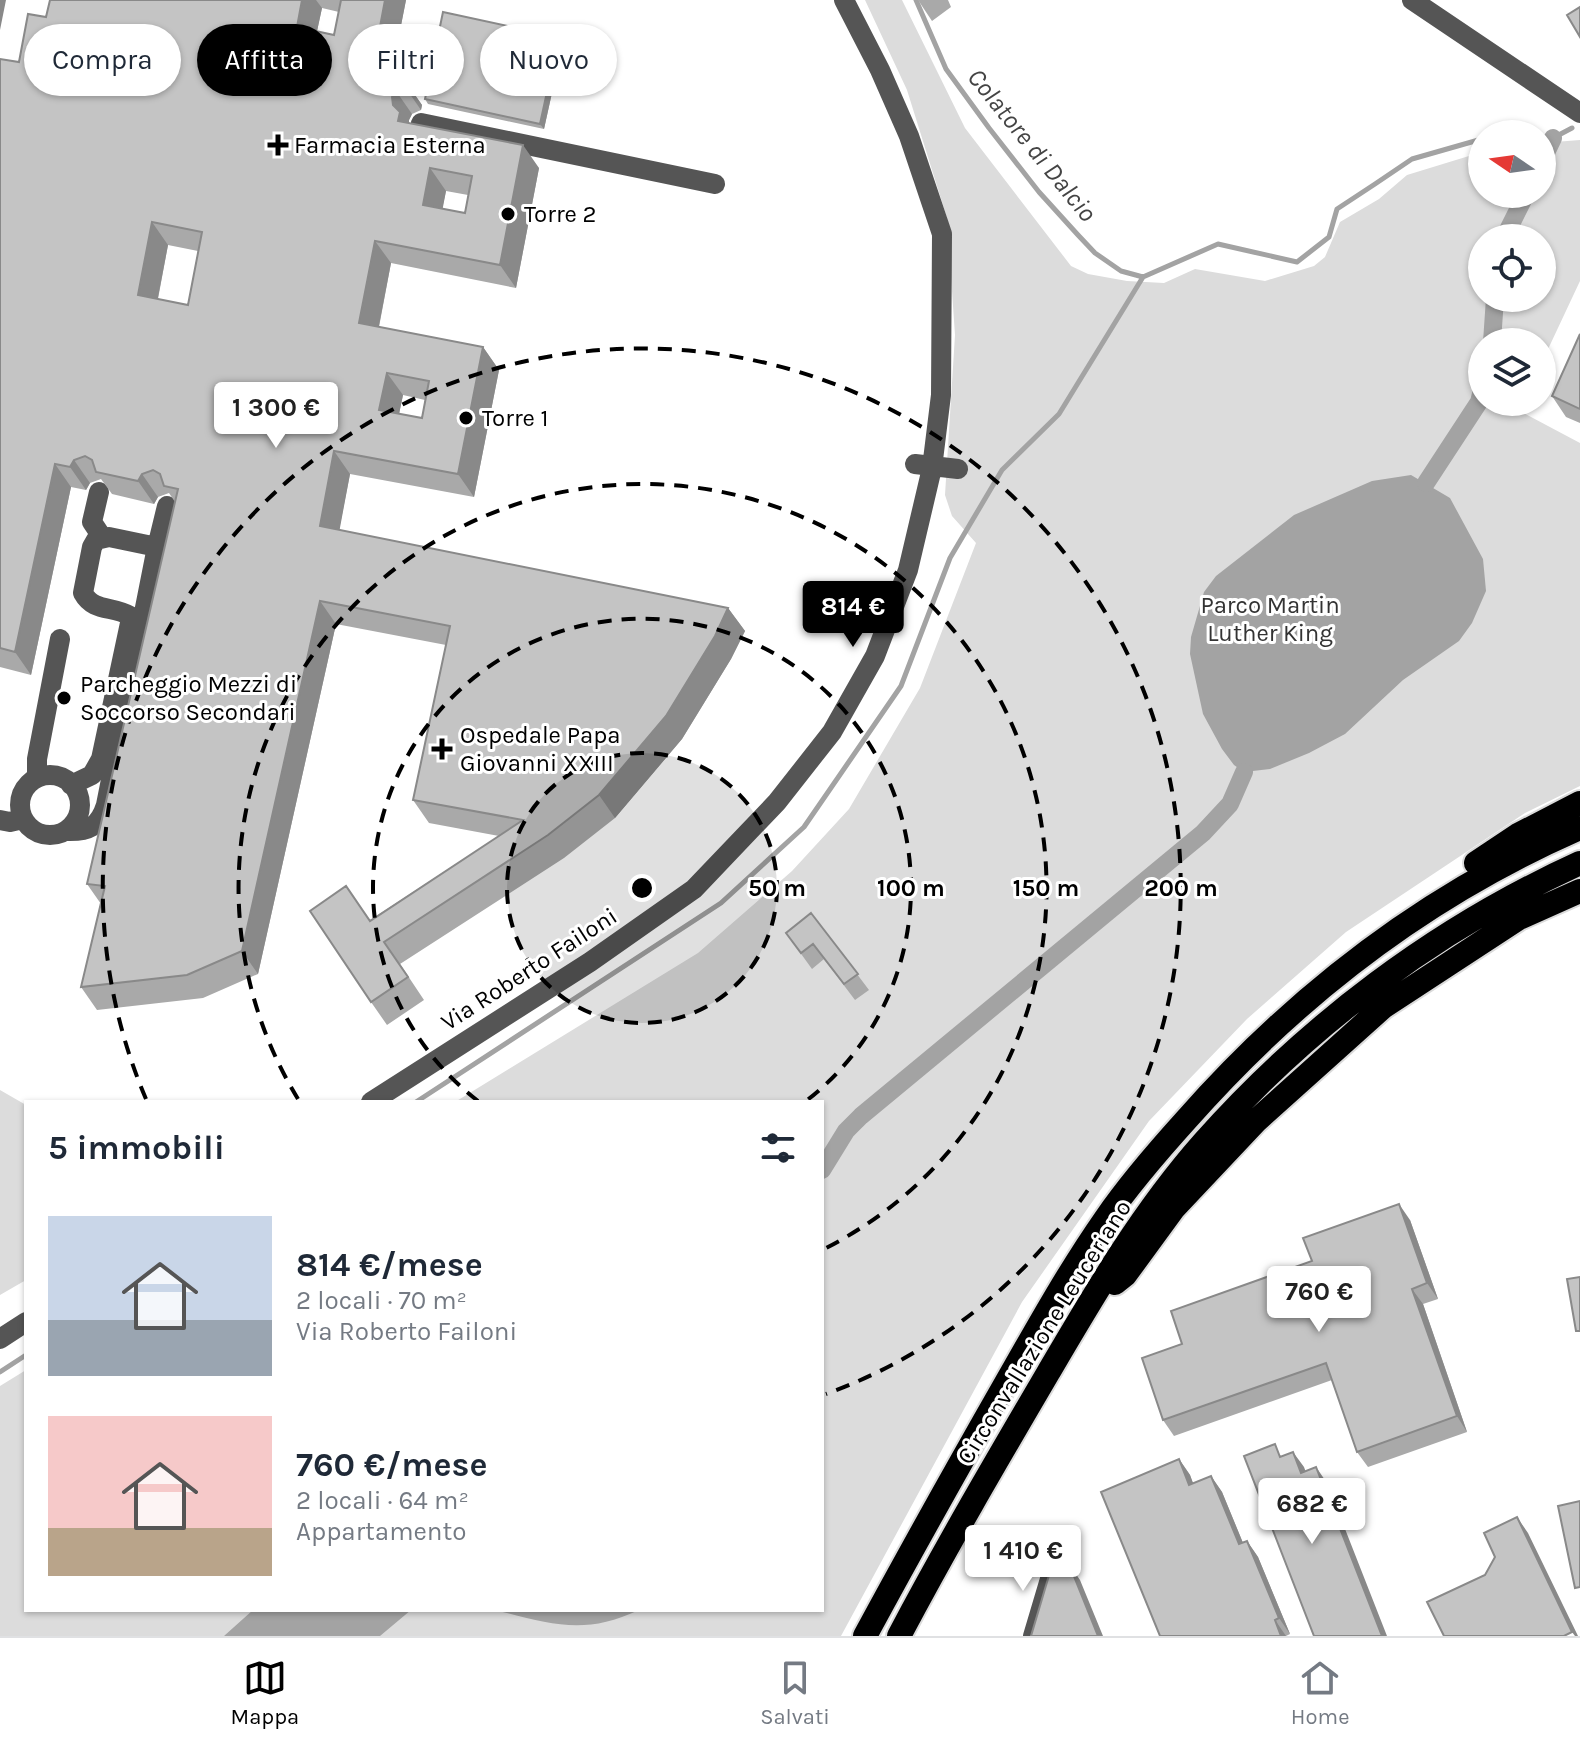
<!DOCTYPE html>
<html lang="it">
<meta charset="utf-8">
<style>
:root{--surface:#fff;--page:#f6f6f7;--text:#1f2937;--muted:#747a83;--line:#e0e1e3;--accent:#000}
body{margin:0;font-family:Karla,sans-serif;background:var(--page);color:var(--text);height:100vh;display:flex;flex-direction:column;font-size:30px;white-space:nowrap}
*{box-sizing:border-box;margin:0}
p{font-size:26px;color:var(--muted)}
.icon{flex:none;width:44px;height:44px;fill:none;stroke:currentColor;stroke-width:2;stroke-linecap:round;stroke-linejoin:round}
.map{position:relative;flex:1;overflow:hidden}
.details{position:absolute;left:24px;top:1100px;width:800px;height:512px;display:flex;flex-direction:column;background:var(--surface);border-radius:0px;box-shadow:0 2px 6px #0004}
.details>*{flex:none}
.guide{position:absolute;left:24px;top:24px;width:800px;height:72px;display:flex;gap:16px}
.needle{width:52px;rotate:283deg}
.controls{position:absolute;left:1468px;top:120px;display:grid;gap:16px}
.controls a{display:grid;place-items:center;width:88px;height:88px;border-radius:50%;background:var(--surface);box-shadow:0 2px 6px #0004;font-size:40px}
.price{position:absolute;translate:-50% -68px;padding:0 18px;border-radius:8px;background:#fff;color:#222;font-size:26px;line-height:52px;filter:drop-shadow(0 2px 4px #0008)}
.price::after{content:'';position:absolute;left:50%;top:48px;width:24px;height:18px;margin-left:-12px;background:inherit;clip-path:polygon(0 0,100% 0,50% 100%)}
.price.active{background:var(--accent);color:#fff}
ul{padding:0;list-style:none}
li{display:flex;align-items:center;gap:24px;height:200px;padding:0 24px}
li span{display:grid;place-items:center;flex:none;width:224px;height:160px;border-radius:0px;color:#555}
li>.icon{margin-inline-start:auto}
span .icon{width:96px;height:96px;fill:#fffc;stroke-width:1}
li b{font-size:34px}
h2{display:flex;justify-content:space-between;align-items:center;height:96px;padding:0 24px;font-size:34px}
.pill{padding:0 28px;border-radius:36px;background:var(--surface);box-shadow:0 2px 6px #0004;font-size:28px;line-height:72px}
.pill.active{background:var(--accent);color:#fff}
.tab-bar{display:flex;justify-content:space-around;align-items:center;height:112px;border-top:2px solid var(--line);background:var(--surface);font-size:22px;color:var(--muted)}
.tab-bar a{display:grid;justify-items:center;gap:4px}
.tab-bar .active{color:var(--accent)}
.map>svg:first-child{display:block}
.green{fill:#dcdcdc;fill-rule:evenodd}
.water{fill:#a3a3a3}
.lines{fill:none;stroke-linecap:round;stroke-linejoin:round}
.stream{stroke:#a3a3a3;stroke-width:5}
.canal{stroke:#a3a3a3;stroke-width:18}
.highway-casing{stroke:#dbdbdb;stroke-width:28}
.minor{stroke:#555;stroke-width:20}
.highway{stroke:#000;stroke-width:24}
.wall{fill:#a9a9a9;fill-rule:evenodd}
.shaded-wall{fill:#898989}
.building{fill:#c4c4c4;stroke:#898989;stroke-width:2;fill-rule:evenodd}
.ring{fill:none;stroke:#000;stroke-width:4;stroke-dasharray:14 10}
.poi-dot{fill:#000;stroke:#fff;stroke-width:3}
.labels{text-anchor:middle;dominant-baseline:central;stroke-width:6;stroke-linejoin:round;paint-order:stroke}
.poi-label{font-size:24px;fill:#000;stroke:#fff;text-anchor:start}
.park-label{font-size:24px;fill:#333;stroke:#fff}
.street-label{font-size:24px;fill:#000;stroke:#fff}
.water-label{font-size:26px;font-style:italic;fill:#444;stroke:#fff}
.centre{fill:#000;stroke:#fff;stroke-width:4}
.ring-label{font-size:24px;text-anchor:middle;font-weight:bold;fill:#000;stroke:#fff;stroke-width:6;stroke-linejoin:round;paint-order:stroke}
</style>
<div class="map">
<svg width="1580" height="1636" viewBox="0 0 1580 1636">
<rect width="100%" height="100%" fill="#fff"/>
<!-- green -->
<path class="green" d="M865 0H902L965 128 1071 266 1088 274 1127 281 1164 283 1195 269 1265 281 1314 266 1325 257 1340 222 1379 199 1407 175 1482 152V194H1542V143L1580 140V281L1542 362V342H1482V402H1523L1520 411 1580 443V786L1525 813 1346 932 1247 1019 1149 1121 1022 1302 841 1636H0V1386L26 1370V1610H822V1102H455L698 953 792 871 849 809 920 688 976 543 952 516 945 495 955 335 947 218 907 90ZM1482 238H1542V298H1482Z
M0 1090 26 1105V1280L0 1295Z"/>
<!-- water -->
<path class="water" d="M1411 475 1450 498 1483 559 1486 591 1472 623 1459 641 1403 680 1345 734 1309 753 1270 769 1244 772 1234 765 1222 749 1203 714 1190 654 1191 637 1204 592 1216 576 1294 515 1372 481Z
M253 1610H411L380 1636H224Z
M495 1610H639C584 1636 551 1624 495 1610Z"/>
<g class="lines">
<!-- stream -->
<path class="stream" d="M916 0 946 69 989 128 1039 192 1078 235 1095 253 1121 271 1143 277 1218 244 1297 262 1329 237 1337 209 1375 184 1412 159 1482 139
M1542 139 1553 138 1572 128
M416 1102 721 903 804 827 901 686 950 558 1002 470 1059 414 1143 277
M0 1372 26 1355"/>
<!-- canal -->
<path class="canal" d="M1542 161 1553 138
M1504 238 1526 194
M1492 342 1495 298
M1426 483 1479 402 1482 390
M822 1170 846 1131 861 1116 1203 833 1230 804 1244 772"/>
<defs>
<path id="highway" d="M1476 863 1518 835 1580 803
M1115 1283 1125 1275 1174 1208 1256 1121 1383 1007 1519 918 1580 891
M865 1636C911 1551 958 1467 1006 1383 1038 1327 1069 1271 1106 1218 1130 1183 1158 1151 1186 1120 1297 994 1426 895 1580 828
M899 1636C946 1547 997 1460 1048 1373 1095 1293 1142 1212 1204 1142 1308 1025 1437 928 1580 863"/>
</defs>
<!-- highway casing -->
<use href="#highway" class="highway-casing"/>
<!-- minor -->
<path class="minor" d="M1412 0 1580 113
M421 123 715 184
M915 464 958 469
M99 492 92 522 102 537
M157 547 167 506
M20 805a30 30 0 1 1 60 0a30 30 0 1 1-60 0Z
M37 778V759L60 639
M0 820 10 822 23 819
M66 831C88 832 99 827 106 805L157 547 109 537 96 540 92 547 83 593C94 613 113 605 130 616V623L101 759 92 775 71 785
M371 1102 590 962 694 889 777 802 832 732 875 656 908 570 932 468 941 395 942 234 909 136 880 70 844 0
M0 1339 26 1322
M1033 1636 1055 1562"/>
<!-- highway -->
<use href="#highway" class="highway"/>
</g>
<!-- wall -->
<path class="wall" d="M50 0H406L390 79 406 82 422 105 421 110 412 114 409 120V123L539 168 516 288 391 263 379 327 483 347 499 370 474 497 350 474 339 530 728 608 745 631 731 659 682 739 615 818 564 858 400 964 424 1000 387 1025 371 1002 370 920 499 836 429 823 413 800 446 645 336 624 258 974 203 998 97 1010 81 987 101 904 87 884 175 502 169 493 158 497 154 504 112 494 101 479 90 483 86 490 71 487 31 675 0 667V59L19 62 46 17ZM322 8 339 12 334 35 317 31ZM446 191 468 195 465 213 442 209ZM168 245 198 251 188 305 158 299ZM403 395 425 400 422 418 399 414Z
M918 0H948L951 7 932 21Z
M563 43 544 129 428 104 425 99Z
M1580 334V423L1566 417 1552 396Z
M811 913 869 990 855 1000 824 959 812 969 786 933Z
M1410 1220 1438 1299 1423 1304 1467 1432 1368 1467 1357 1452 1332 1380 1174 1436 1163 1420 1182 1344 1312 1261Z
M1179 1459 1190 1475 1193 1484 1211 1476 1222 1492 1243 1543 1247 1541 1258 1557 1290 1634 1286 1636H1160Z"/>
<!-- shaded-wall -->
<path class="shaded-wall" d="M0 0H6L0 30Z
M302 0H316L322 8 313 50 297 27Z
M385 0H406L387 98 371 75Z
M559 37 563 43 544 129 540 124Z
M406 82 422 105 421 110 405 87Z
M396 91 412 114 409 120V124L398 121 393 105 392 97Z
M523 145 539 168 516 288 500 265Z
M430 168 446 191 439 228 423 205Z
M152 222 168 245 154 318 138 295Z
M375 241 391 263 375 346 359 323Z
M483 347 499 370 474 497 458 474Z
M387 373 403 395 395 433 379 410Z
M334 451 350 474 336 549 320 526Z
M74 460 90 483 86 490 70 467Z
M55 464 71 487 31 675 15 652Z
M142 474 158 497 154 504 138 481Z
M320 601 336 624 258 974 242 951Z
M728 608 745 631 731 659 682 739 615 818 599 795Z
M1399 1204 1410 1220 1438 1299 1427 1283Z
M1412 1289 1423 1304 1467 1432 1457 1416Z
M1293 1452 1304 1467 1312 1489 1301 1473Z
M1179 1459 1190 1475 1200 1501 1189 1485Z
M1316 1467 1327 1483 1387 1636H1382Z
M1211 1476 1222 1492 1250 1560 1239 1544Z
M1517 1517 1528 1533 1578 1636H1575L1572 1632Z
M1247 1541 1258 1557 1290 1634 1279 1618Z
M1069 1564 1080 1580 1103 1636H1098Z
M1275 1620 1286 1636H1281Z"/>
<!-- building -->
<path class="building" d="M50 0H302L297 27 334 35 341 0H385L371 75 406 82 405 87 396 91 392 97 393 105 400 112 398 121 523 145 500 265 375 241 359 323 483 347 458 474 334 451 320 526 728 608 715 636 666 716 599 795 548 835 384 942 408 977 371 1002 310 911 346 886 370 921 523 820 413 800 450 626 320 601 242 951 187 975 81 987 105 886 87 884 178 489 164 486 160 474 153 470 142 474 138 481 96 472 92 460 85 456 74 460 70 467 55 464 15 652 0 648V59L19 62 28 14 46 17ZM430 168 472 176 465 213 423 205ZM152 222 202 232 188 305 138 295ZM387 373 429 381 422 418 379 410Z
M1580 7V37L1567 15Z
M443 12 559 37 540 124 425 99Z
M1580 334V409L1552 396Z
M811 913 858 974 844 984 813 944 801 953 786 933Z
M1399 1204 1427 1283 1412 1289 1457 1416 1357 1452 1326 1363 1163 1420 1142 1358 1182 1344 1171 1311 1312 1261 1303 1238Z
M1580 1277V1331H1576L1567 1279Z
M1275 1444 1280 1457 1293 1452 1301 1473 1316 1467 1382 1636H1314L1244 1456Z
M1179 1459 1189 1485 1211 1476 1239 1544 1247 1541 1279 1618 1275 1620 1281 1636H1160L1101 1492Z
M1580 1501V1587L1575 1588 1558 1506Z
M1517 1517 1572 1632 1564 1636H1444L1427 1602 1485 1575 1495 1557 1484 1533Z
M1069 1564 1098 1636H1031L1050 1572Z"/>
<!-- distance rings -->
<circle cx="642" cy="888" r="135" fill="#000" fill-opacity=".12"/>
<g class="ring">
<circle cx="642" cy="888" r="135"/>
<path d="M478 1101A269 269 0 1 1 806 1101"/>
<path d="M298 1099A404 404 0 1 1 822 1250"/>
<path d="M146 1099A539 539 0 1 1 826 1394"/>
</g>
<!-- markers -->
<g class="poi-dot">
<path d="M274 133h8v8h8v8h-8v8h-8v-8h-8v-8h8z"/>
<circle cx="508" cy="214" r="8"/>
<circle cx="466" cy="418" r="8"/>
<circle cx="64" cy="698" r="8"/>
<path d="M438 737h8v8h8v8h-8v8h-8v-8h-8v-8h8z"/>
</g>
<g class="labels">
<!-- poi labels -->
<g class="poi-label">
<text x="294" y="145">Farmacia Esterna</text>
<text x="524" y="214">Torre 2</text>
<text x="482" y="418">Torre 1</text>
<text x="80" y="684">Parcheggio Mezzi di<tspan x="80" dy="28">Soccorso Secondari</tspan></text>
<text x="460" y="735">Ospedale Papa<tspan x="460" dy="28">Giovanni XXIII</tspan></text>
</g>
<!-- park labels -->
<g class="park-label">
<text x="1270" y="605">Parco Martin<tspan x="1270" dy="28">Luther King</tspan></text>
</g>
<!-- street labels -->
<g class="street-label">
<text transform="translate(529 969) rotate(-33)">Via Roberto Failoni</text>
<text transform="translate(1044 1332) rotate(-58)">Circonvallazione Leuceriano</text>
</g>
<!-- water labels -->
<g class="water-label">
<text transform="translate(1032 145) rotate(51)">Colatore di Dalcio</text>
</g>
</g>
<circle cx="642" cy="888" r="12" class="centre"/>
<g class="ring-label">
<text x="777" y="896">50 m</text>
<text x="911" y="896">100 m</text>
<text x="1046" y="896">150 m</text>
<text x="1181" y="896">200 m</text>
</g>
</svg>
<div class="controls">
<a><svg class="needle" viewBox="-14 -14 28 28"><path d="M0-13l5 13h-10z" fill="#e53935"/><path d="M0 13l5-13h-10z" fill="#747a83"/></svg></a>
<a><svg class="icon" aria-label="locate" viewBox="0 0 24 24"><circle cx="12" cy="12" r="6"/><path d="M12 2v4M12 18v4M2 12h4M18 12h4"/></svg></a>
<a><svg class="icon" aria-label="layers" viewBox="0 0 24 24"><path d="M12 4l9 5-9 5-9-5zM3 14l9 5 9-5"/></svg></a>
</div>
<b class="price" style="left:276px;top:450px">1 300 €</b>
<b class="price active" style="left:853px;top:649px">814 €</b>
<b class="price" style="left:1319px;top:1334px">760 €</b>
<b class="price" style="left:1312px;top:1546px">682 €</b>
<b class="price" style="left:1023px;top:1593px">1 410 €</b>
<div class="guide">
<a class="pill">Compra</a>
<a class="pill active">Affitta</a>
<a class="pill">Filtri</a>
<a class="pill">Nuovo</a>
</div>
<section class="details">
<h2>5 immobili<svg class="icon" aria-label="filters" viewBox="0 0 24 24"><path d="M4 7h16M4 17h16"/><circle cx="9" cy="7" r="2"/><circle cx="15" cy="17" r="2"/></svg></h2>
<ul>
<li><span style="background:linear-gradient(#c9d6e8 65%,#9aa5b1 0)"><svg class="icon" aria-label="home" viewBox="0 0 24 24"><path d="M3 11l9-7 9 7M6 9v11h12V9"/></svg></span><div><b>814 €/mese</b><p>2 locali · 70 m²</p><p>Via Roberto Failoni</p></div></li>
<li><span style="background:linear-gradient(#f6c9c9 70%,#b9a48a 0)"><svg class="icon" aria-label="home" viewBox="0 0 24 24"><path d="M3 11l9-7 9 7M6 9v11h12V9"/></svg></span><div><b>760 €/mese</b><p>2 locali · 64 m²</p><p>Appartamento</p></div></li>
</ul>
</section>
</div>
<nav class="tab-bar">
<a class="active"><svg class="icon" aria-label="map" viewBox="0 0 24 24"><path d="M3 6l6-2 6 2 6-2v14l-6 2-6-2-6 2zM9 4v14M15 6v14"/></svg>Mappa</a>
<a><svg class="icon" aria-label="saved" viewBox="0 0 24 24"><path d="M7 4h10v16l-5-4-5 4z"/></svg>Salvati</a>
<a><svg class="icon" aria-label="home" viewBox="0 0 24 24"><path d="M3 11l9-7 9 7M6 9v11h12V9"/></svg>Home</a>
</nav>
